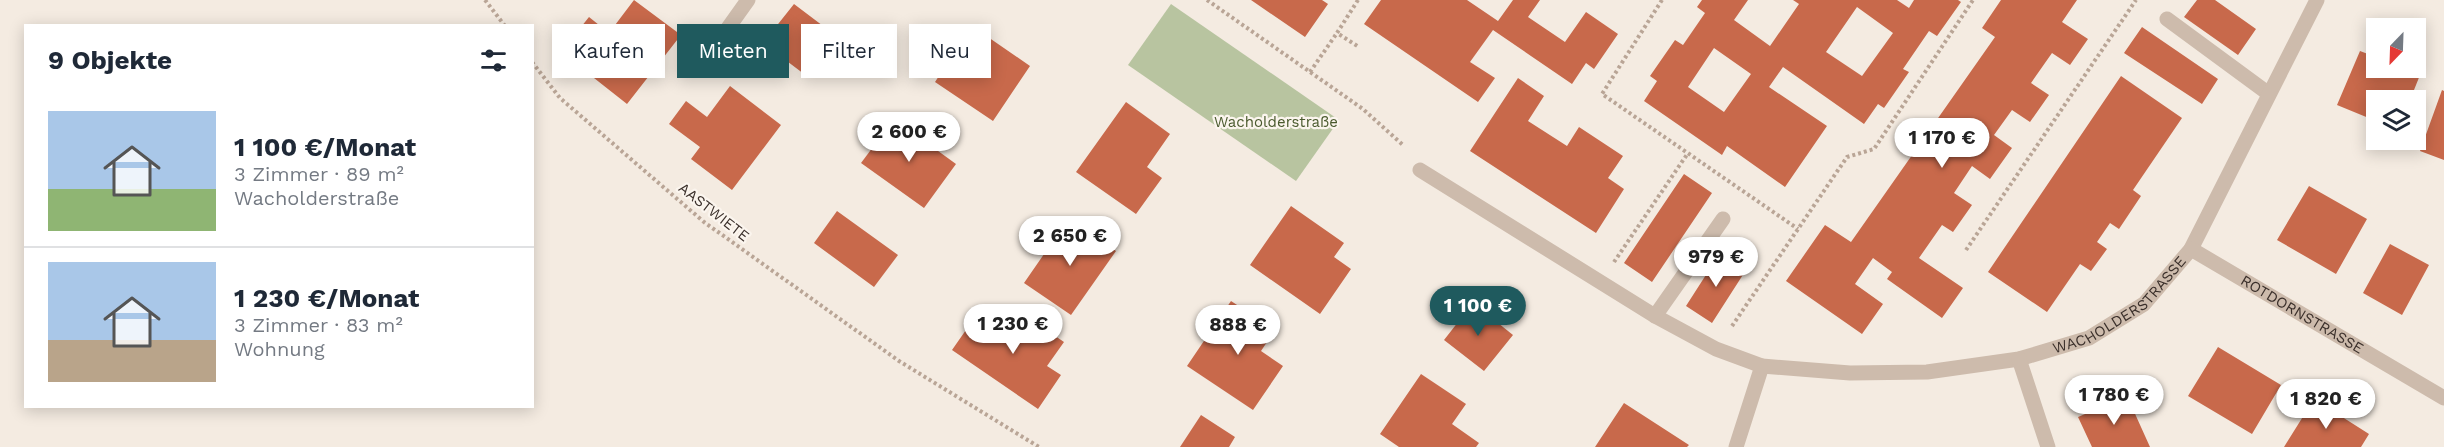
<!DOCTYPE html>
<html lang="de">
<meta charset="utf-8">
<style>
:root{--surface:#fff;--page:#f2f2f3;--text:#1f2937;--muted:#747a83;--line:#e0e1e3;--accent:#1f5a5e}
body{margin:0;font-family:"Work Sans",sans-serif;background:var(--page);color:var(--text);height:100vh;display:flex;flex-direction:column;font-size:22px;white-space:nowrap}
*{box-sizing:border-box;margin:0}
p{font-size:20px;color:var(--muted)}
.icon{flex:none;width:33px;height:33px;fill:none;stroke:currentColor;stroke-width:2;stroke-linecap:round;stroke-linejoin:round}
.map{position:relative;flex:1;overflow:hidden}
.side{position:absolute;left:24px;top:24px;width:510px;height:384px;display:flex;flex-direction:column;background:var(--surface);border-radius:0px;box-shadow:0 3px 15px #0003}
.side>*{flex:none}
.guide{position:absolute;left:552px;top:24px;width:570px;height:54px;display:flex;gap:12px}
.needle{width:39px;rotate:203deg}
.fabs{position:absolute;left:2366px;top:18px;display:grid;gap:12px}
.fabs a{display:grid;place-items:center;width:60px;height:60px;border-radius:0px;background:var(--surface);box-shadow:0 3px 15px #0003;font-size:30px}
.price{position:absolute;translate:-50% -51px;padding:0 14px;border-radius:21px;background:#fff;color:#222;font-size:20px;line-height:39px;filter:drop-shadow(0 2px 3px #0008)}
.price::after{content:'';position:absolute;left:50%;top:36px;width:18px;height:14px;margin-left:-9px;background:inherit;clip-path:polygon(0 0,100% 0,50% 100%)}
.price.current{background:var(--accent);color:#fff}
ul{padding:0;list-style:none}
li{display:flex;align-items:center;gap:18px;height:150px;padding:0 24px}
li+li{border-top:2px solid var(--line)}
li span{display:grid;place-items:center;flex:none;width:168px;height:120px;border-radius:0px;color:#555}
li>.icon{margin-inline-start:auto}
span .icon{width:72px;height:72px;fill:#fffc;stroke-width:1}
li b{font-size:26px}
h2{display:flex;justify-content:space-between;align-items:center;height:72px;padding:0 24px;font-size:26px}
.pill{padding:0 21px;border-radius:0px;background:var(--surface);box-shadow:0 3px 15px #0003;font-size:21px;line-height:54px}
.pill.current{background:var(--accent);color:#fff}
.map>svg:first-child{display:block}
.green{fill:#b8c4a0}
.building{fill:#c8694b;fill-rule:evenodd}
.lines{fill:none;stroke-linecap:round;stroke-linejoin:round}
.path{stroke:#b9a596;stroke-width:4;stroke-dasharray:3 3;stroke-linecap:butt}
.lane{stroke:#cdbbac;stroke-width:15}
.street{stroke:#cdbbac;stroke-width:15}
.labels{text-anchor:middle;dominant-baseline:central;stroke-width:4.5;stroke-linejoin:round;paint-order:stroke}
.park-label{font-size:15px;fill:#4a5a2e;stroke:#fbf5ee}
.street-label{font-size:15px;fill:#3b302b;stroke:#fbf5ee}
</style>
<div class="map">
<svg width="2444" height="447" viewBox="0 0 2444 447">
<rect width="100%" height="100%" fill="#f4ebe1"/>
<!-- green -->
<path class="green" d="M1171 4 1339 120 1296 181 1128 65Z"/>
<!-- building -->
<path class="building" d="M634 0 681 35 627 104 561 52 589 17 609 33Z
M1251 0H1322L1328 4 1305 37Z
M1381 0H1467L1498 21 1513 0H1540L1528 17 1565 42 1586 12 1618 34 1594 69 1586 63 1572 84 1493 30 1470 62 1495 78 1478 102 1364 24Z
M1702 0H1748L1734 20 1770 46 1799 4 1793 0H1897L1909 8 1914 0H1958L1961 2 1937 36 1929 31 1903 69 1909 72 1884 108 1878 104 1864 124 1783 67 1769 87 1827 126 1785 187 1727 146 1722 155 1644 101 1657 81 1650 76 1675 40 1683 45 1705 13 1697 7ZM1857 7 1893 33 1862 76 1826 52ZM1714 48 1751 74 1724 112 1688 87Z
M2001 0H2077L2062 22 2088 39 2070 65 2052 53 2031 83 2049 95 2030 122 2012 110 1994 135 2012 148 1990 179 1972 166 1954 193 1972 205 1953 232 1942 225 1919 258 1963 288 1942 318 1887 279 1892 272 1873 258 1855 284 1883 304 1862 334 1786 281 1825 225 1851 242 1995 37 1982 28Z
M2197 0H2215L2256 29 2238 55 2184 17Z
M794 4 835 35 804 74 763 43Z
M972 26 1030 66 993 121 935 82Z
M2142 27 2218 79 2202 104 2124 53Z
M2360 51 2376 57V68H2402L2420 75 2410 100H2376V121L2337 105Z
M2121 76 2182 118 2133 190 2141 196 2119 229 2110 223 2097 242 2107 249 2091 271 2080 264 2047 312 1988 272Z
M1518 78 1544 96 1528 121 1567 146 1579 127 1623 156 1608 178 1624 189 1596 233 1470 151Z
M730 86 781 125 732 190 691 159 700 147 669 124 686 101 707 117Z
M2442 90 2444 91V160L2420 151Z
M1126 102 1170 134 1147 167 1162 178 1136 214 1076 172Z
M894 119 956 164 924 208 861 163Z
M1684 174 1712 193 1652 282 1624 263Z
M2309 186 2367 219 2336 274 2277 240Z
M1291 206 1344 243 1334 257 1351 269 1320 314 1250 265Z
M837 211 898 255 874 287 814 243Z
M1069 218 1116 251 1071 315 1024 283Z
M2390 244 2429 265 2402 315 2363 293Z
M1720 253 1746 270 1712 323 1686 306Z
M1231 301 1275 330 1261 351 1283 366 1253 410 1187 366Z
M1473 303 1513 335 1484 371 1444 340Z
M1011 306 1064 342 1047 366 1061 375 1038 409 952 350 975 317 995 330Z
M2218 347 2281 385 2252 434 2188 396Z
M1421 374 1466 404 1452 424 1479 443 1476 447H1399L1380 434Z
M2127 396 2150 447H2092L2078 417Z
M2314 399 2369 434 2361 447H2284Z
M1624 403 1689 445 1687 447H1595Z
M1201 415 1235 437 1229 447H1180Z"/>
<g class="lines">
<!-- path -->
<path class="path" d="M485 0 505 26
M1207 0 1363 109 1404 146
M1358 0 1337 33 1359 47
M1662 0 1602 94 1798 229
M532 62 560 98 704 222 899 361 1039 447
M1310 72 1337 33
M1966 250 2136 0
M1614 262 1688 153
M1732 326 1847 157 1874 149 1973 0"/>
<!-- lane -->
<path class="lane" d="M2167 19 2269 94
M723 35 748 0
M1655 316 1723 219
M1736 447 1762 366"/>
<!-- street -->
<g class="street">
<path id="s1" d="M1420 170 1655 316 1716 349 1762 366 1850 373 1927 372 2019 359 2089 338 2144 304 2191 249 2317 0"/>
<path id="s2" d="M2191 249 2444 398"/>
<path d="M2019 359 2048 447"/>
</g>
</g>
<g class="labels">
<!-- park labels -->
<g class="park-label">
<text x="1276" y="122">Wacholderstraße</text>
</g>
<!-- street labels -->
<g class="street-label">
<text transform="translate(714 212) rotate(38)">AASTWIETE</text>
<text stroke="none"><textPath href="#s1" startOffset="770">WACHOLDERSTRASSE</textPath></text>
<text stroke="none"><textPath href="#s2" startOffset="129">ROTDORNSTRASSE</textPath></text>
</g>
</g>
</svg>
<div class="fabs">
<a><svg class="needle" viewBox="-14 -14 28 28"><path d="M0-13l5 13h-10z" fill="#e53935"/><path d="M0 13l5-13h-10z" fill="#747a83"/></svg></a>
<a><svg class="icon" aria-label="layers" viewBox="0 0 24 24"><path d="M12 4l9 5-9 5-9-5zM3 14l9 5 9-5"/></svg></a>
</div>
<b class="price" style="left:909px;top:163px">2 600 €</b>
<b class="price" style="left:1942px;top:169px">1 170 €</b>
<b class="price" style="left:1070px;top:267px">2 650 €</b>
<b class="price" style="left:1716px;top:288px">979 €</b>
<b class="price current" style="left:1478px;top:337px">1 100 €</b>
<b class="price" style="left:1013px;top:355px">1 230 €</b>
<b class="price" style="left:1238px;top:356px">888 €</b>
<b class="price" style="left:2114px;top:426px">1 780 €</b>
<b class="price" style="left:2326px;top:430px">1 820 €</b>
<div class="guide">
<a class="pill">Kaufen</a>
<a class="pill current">Mieten</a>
<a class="pill">Filter</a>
<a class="pill">Neu</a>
</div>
<section class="side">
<h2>9 Objekte<svg class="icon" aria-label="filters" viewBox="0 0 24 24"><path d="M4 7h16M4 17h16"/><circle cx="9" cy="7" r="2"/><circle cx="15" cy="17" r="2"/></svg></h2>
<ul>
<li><span style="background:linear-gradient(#a9c7e8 65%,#8fb573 0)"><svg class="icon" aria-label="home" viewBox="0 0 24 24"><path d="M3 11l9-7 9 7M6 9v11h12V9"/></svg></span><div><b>1 100 €/Monat</b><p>3 Zimmer · 89 m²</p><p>Wacholderstraße</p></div></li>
<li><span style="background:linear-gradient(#a9c7e8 65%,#b9a48a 0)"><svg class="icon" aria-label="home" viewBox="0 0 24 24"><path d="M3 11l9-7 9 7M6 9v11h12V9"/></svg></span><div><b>1 230 €/Monat</b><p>3 Zimmer · 83 m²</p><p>Wohnung</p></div></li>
</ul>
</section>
</div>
